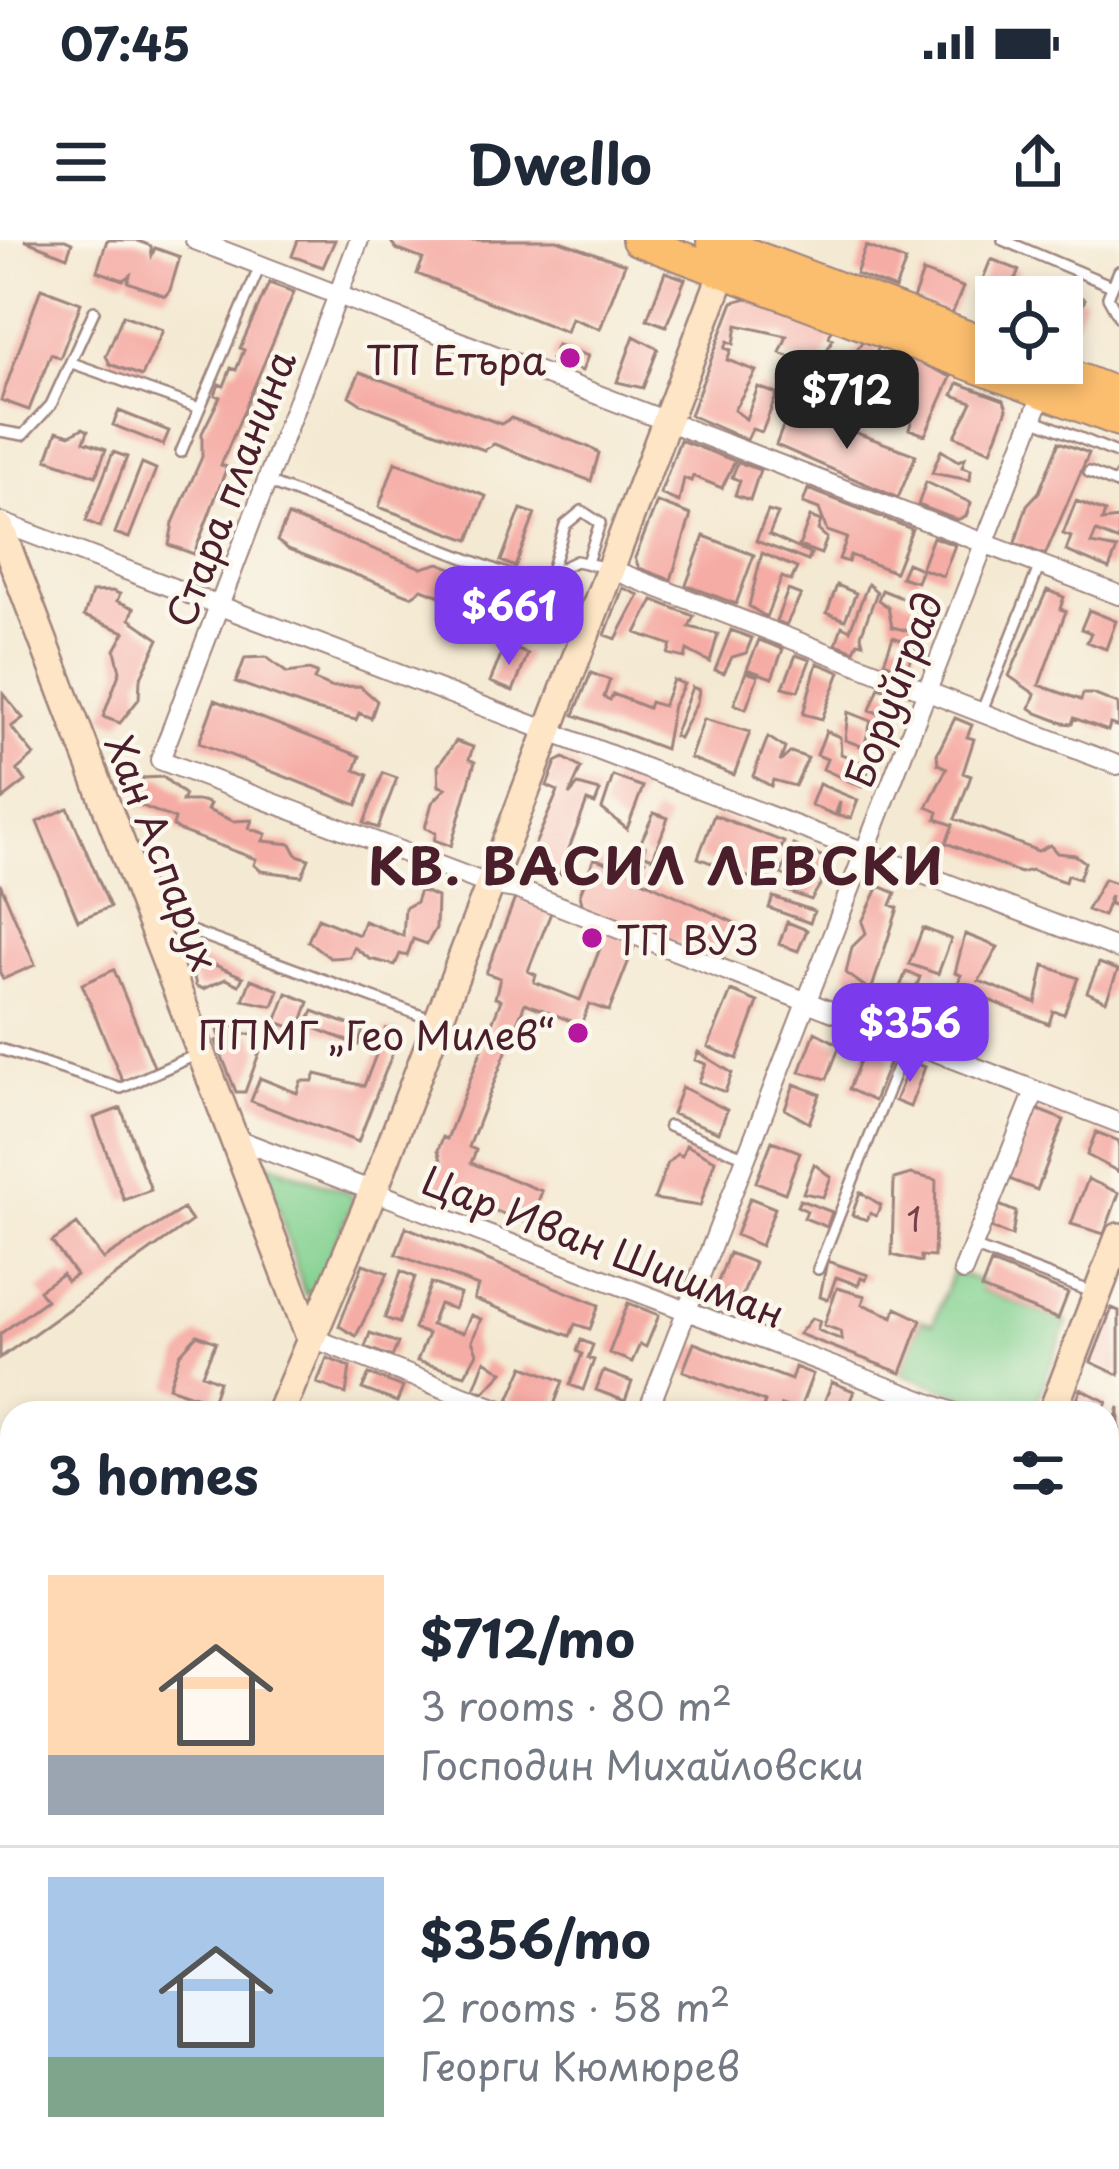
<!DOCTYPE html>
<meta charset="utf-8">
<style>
:root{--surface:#fff;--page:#f6f6f7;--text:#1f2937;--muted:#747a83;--line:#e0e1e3;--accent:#7c3aed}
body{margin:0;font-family:"Playpen Sans",sans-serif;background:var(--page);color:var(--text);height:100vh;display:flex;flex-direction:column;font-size:45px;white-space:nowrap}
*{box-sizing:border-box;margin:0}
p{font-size:39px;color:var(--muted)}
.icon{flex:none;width:66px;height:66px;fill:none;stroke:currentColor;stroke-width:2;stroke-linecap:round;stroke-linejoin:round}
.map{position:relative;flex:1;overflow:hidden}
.sheet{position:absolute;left:0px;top:1161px;width:1119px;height:768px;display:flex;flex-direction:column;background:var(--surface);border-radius:36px 36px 0 0;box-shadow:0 6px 18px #0003}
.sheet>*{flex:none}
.controls{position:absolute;left:975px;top:36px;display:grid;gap:24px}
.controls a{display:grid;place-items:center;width:108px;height:108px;border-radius:0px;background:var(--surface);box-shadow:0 6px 18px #0003;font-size:60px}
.price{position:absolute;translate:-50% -102px;padding:0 27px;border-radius:24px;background:var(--accent);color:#fff;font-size:39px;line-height:78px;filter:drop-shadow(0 3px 6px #0008)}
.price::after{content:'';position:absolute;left:50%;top:72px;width:36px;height:27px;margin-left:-18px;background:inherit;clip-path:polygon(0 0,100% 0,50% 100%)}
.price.current{background:#222;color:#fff}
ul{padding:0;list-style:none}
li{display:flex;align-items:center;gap:36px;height:300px;padding:0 48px}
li+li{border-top:3px solid var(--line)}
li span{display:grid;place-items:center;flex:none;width:336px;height:240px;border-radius:0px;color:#555}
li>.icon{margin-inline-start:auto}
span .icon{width:144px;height:144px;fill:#fffc;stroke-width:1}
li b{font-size:51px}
h2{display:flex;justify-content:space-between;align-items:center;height:144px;padding:0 48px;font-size:51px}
.status{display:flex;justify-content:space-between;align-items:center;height:84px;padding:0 60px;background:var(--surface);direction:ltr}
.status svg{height:33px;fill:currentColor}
header{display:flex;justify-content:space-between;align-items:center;height:156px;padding:0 48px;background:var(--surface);font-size:54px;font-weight:700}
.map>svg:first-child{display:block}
.green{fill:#81d08f;stroke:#66785d;stroke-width:3}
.building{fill:#f5aca5}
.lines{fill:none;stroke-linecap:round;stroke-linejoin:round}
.lane-casing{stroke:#9f847e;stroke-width:14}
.street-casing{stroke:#9f847e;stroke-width:22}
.secondary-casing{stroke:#9f847e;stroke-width:32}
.primary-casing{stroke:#9f847e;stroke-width:34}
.lane{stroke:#fff;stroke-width:9}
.street{stroke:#fff;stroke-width:18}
.secondary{stroke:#fde5c5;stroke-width:27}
.primary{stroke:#fbbd6e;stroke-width:30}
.poi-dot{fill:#b5179e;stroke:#fbf7ec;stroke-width:4.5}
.labels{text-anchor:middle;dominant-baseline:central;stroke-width:9;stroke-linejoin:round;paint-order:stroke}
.number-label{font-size:33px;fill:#75424a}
.poi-label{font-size:39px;fill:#4a1f2b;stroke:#fbf7ec;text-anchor:end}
.street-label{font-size:39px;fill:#4a1f2b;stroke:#fbf7ec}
.district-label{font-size:51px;font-weight:bold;letter-spacing:3px;fill:#4a1f2b;stroke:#fbf7ec}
</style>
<div class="status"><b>07:45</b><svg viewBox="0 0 49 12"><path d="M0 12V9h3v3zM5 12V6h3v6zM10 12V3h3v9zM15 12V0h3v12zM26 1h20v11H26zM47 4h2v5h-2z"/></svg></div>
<header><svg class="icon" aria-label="menu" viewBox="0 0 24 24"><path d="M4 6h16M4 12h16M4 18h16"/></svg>Dwello<svg class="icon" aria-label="share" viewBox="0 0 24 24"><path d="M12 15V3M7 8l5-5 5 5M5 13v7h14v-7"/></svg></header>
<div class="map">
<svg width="1119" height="1929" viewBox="0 0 1119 1929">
<rect width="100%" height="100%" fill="#fbf7ec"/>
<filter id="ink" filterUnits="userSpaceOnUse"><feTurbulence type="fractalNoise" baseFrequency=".00833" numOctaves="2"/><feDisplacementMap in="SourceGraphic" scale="24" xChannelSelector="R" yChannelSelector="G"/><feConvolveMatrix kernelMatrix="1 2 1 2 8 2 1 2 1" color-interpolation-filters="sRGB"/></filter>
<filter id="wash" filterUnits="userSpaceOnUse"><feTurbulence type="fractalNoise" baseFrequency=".004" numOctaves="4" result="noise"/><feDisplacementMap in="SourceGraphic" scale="48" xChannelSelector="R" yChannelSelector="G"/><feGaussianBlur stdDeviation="2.7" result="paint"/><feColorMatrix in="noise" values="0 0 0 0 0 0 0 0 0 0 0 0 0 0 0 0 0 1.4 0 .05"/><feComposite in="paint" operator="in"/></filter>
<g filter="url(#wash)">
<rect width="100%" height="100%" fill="#f4e9d2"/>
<!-- green -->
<path class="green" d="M264 922 348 952 354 960 318 1047 305 1055Z
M953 1031 983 1042 981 1050 1067 1082 1033 1173H1007L901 1133 921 1080 933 1084Z
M0 1220 12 1226V1546L0 1533Z"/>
<g id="blocks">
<!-- building -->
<path class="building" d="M24 0H65L72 3 67 17Z
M107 0H136L151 6 152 15 155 8 180 17 170 50 165 56 128 42 130 35 123 40 97 31Z
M298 0H335L323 27 292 16Z
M390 0H557L625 24 600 89 571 78 566 92 417 34 423 19 396 9Z
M866 6 906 21 895 49 856 34Z
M991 19 1019 30 1008 57H996V62L977 54Z
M665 32 685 39 666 86 647 79Z
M923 32 963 47 952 74 913 59Z
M269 43 294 52 221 225 227 227 194 314 169 305 173 283 202 217V193L220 157 215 155 219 144 224 146 231 128 236 130 244 110 240 108Z
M1057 47 1085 59 1070 96 1076 99 1068 120 1062 118V57H1053Z
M41 48 81 63 60 118 51 114 29 170 1 160Z
M751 57 832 88 829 97 833 99 812 138 802 135 807 123 780 113 787 96 737 85 734 104 728 101 725 108 731 110 727 120 756 131 734 170 746 179 758 147 777 154 762 192 752 189 747 200 690 175 733 62Z
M123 75 163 90 142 136 110 124 106 116Z
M634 96 658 109 643 148 617 142Z
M863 100 879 106 869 133 852 127 851 119Z
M557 105 588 116 582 131 551 119Z
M899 113 951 137 925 195 909 189 914 174 881 163Z
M360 132 501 184 511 178 589 207 599 213 591 241 494 204 484 210 361 164 349 156Z
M958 143 1004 160 1007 169 991 211 955 196 972 162 953 155Z
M836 149 852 160 859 154 857 158 871 163 867 173 832 159Z
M790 168 916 215 898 258 776 205Z
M119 171 169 191 163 205 113 185Z
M83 188 88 191 84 201 106 209 96 236 47 219 57 191 70 195Z
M680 200 735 221 722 248 693 236 691 241 684 238 679 262 660 254Z
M1059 202 1089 213 1045 315 1015 303 1027 265 1039 252Z
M941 210 958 221 965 218 962 227 971 230 970 240 932 233Z
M113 212 127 217 100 287 86 281Z
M395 222 486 256 469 300 379 267Z
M738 222 760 230 750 260 735 255 740 241 732 237Z
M142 223 156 229 129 298 115 293Z
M926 242 971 263 966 276 957 280 918 265Z
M808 249 912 289 895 332 850 315 848 322 839 319 847 298 827 291 819 269 803 263Z
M1076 261 1105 272 1102 281 1119 279V301L1096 292 1091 304 1117 309 1109 329 1066 311 1071 297 1063 294Z
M657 262 691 275 671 340 639 328 635 318Z
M521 269 535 274 515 327 501 321Z
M768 271 778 274 769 295 811 314 808 321 756 301Z
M288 276 422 328 439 323 516 353 526 359 518 386 422 349 411 356 288 309 277 301Z
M810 277 821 281 818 290 827 298 821 314 799 306Z
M704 296 754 315 736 364 686 345Z
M933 297 955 305 943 336 922 329 917 342 901 337 907 323 921 329Z
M762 313 797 328 791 341 782 337 766 377 749 366Z
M868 344 877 352 861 395 863 403 858 402 854 411 836 404 842 386 850 390Z
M837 345 856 353 845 380 827 373Z
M623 348 639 355 616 399 605 395Z
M788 350 801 355 786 385 776 381Z
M882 350 917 364 920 356 933 362 917 393 892 387 888 367 878 360Z
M1047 350 1064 357 1060 369 1066 371 1039 445 1081 460 1083 454H1093L1118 464 1119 487 1110 484 1108 491 1074 478 1072 484 1063 483 1037 473 1030 468 1035 454 1009 436Z
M112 351 120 354 117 361 134 368 130 379 159 399 140 439 139 459 120 483 103 477 120 431 115 410 125 392 84 376 92 352Z
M653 360 694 376 689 387 718 394 710 422 687 410 685 418 668 414 671 405 636 393Z
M1089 370 1116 381 1106 409 1087 402 1091 393 1081 389Z
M731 390 752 398 746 413 732 417 724 433 715 430Z
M893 397 916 405 906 431 884 422Z
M759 400 783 409 772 438 747 429Z
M505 405 528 414 513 451 490 442Z
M796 415 810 420 798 451 783 447Z
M266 417 287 433 309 430 317 433 314 440 331 447 360 446 377 461 371 478 359 473 356 480 312 469 236 442 245 418Z
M817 423 840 432 822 479 803 474Z
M746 432 758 436 746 469 734 464Z
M591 433 610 440 604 457 610 460 613 454 648 468 650 462 663 466 673 440 684 444 673 465 665 509 574 475Z
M692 447 699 450 697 462 679 498 674 496Z
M879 447 897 454 889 477 870 470Z
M3 454 23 478 11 487 34 515 17 530 26 541 3 559Z
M215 460 360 516 355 530 368 535 357 565 199 503Z
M848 472 871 481 864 507 845 500Z
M955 478 972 485 967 497 974 499 963 533 971 536 955 579 1038 611 1050 605 1057 613 1075 615 1085 622 1079 639 1067 635 1065 642 1031 630 1020 633 946 603 953 585 936 579 938 572 927 567 947 528 938 524 937 514Z
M704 479 750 492 734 535 690 518Z
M826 491 840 497 841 514 870 526 862 547 823 529 827 519 817 515Z
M768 497 785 508 780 522 791 512 808 518 795 546 773 540 771 546 753 536Z
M456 501 473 507 469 519 475 522 451 606 434 600 436 593 425 588 432 563 446 548 439 546 438 526Z
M564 518 581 528 569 555 578 545 600 551 595 564 587 561 558 638 552 639 525 628 558 551 547 546 556 522Z
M383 533 397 538 378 588 364 583Z
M613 536 643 547 627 589 602 569Z
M163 537 185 555 182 561H203L210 564 207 570 233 581 252 580 249 588 266 594 263 601 291 604 297 615 309 619 302 636 261 631 254 625 256 619 180 591 173 586 175 579 134 563 143 538Z
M819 544 858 560 851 578 838 576 840 562 835 575 811 565Z
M68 568 110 667 78 680 37 582Z
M654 573 668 578 653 618 642 614 645 606 640 604Z
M714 575 784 602 766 644 698 618Z
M793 605 829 619 832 625 811 660 787 651 792 638 781 634Z
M632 615 645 620 638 638 737 684 722 720 583 669 580 654 594 618 626 631Z
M1104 639 1119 644V667L1110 664 1111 655 1103 676 1087 670Z
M0 643 35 725 3 739 0 733Z
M879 646 896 653 891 665 898 668 871 751 846 733 852 707 866 693 862 682Z
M420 650 437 657 436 688 427 704 413 699 407 716 400 714 395 725 370 719 354 707 350 717 330 718 308 701 318 678 359 695 364 681 403 696 405 668 416 662Z
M516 656 552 670 528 731 536 735 534 742 580 760 607 690 636 702 609 771 589 764 581 785 525 763 469 907 476 910 471 923 542 951 530 984 433 947 442 923 438 910 443 897 447 899 501 760 495 758 500 738 486 733Z
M773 657 814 671 810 683 769 668Z
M787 682 807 690 798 711 779 704Z
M923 688 951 699 938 734 909 724Z
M965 694 998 707 979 741 1036 763 1044 725 1078 738 1064 774 1053 771 1049 784 976 755 965 792 931 780 950 744 957 747 961 735 955 733Z
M189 714 243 737 239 745 226 739 203 749 196 746Z
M1099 723 1118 730 1106 761 1087 752Z
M114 730 155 829 123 842 82 744Z
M906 732 920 737 900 790 885 785Z
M251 739 279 750 273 766 243 760Z
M731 751 758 762 737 819 708 807Z
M287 753 309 762 299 790 276 782Z
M313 771 363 790 358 805 307 785Z
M234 785 237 793 254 795 260 811 245 852H236L216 801 221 799 218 791Z
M386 789 400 794 358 902 251 861 260 838 297 853 301 841H313L316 834 364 846Z
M815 792 840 805 827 839 800 832Z
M866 805 888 812 890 821 874 861 849 849Z
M698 812 732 833 725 852 699 842 706 824 695 820Z
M911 822 925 827 910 867 895 861Z
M794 844 820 854 809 883 785 869Z
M682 847 727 870 719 892 672 874Z
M121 868 151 950 124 960 94 878Z
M1036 869 1064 880 1037 950 1009 939Z
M1096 892 1119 901V932L1087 915Z
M772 901 800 912 785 953 756 942Z
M686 905 715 920 700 966 654 959 668 923 677 914 682 916Z
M814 924 831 937 823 957 803 953Z
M911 934 936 940 934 1017 921 1016V1022L892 1015 894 939Z
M1088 939 1119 953 1104 994 1071 984Z
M860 952 881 965 876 976 870 973 867 980 852 975Z
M750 958 775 968 761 1006 736 995Z
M800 960 832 972 827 987 804 978 807 971 797 966Z
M999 965 1016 972 1012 996 991 988Z
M183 969 192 981 0 1118V1094L46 1060 39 1050 62 1034 67 1041 76 1035 52 1002 77 984 103 1019Z
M406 987 599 1065 590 1089 575 1084 570 1096 474 1059 478 1046 396 1014Z
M729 1013 755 1023 740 1062 714 1052Z
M827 1021 868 1035 866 1040 861 1038 858 1045 836 1037 828 1060 820 1057Z
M991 1023 1068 1053 1058 1079 981 1049Z
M363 1024 388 1033 356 1096 339 1086Z
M401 1031 415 1037 399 1083 385 1078Z
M431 1043 460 1054 454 1069 439 1064 431 1085 463 1093 471 1075 481 1079 472 1101 477 1113 465 1135 417 1121 428 1094 414 1089Z
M837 1048 865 1056 862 1064 893 1077 896 1068 921 1080 901 1133 799 1094 812 1078 820 1081 817 1090 842 1100 840 1091 824 1085Z
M628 1063 659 1075 646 1107 640 1104 632 1122 609 1113Z
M1112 1068 1119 1071V1135L1091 1122Z
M370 1093 398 1103 392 1117 365 1107Z
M197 1095 216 1102 202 1134 219 1141 212 1162 169 1147 180 1114Z
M581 1100 593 1105 588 1118 594 1120 583 1150 570 1145 582 1114 577 1111Z
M694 1103 791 1140 795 1127 813 1134 799 1171 781 1165 778 1173H761L765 1162 683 1131Z
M327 1118 350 1127 346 1154 317 1143Z
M485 1120 503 1132 484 1152 474 1149Z
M524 1126 563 1141 551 1173 508 1162Z
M603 1131 632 1142 625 1161 596 1150Z
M369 1134 403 1147 397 1162 362 1149Z
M832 1142 854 1151 845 1173H820Z
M1081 1149 1107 1162 1102 1173H1072Z
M1119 1167V1216L1107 1211Z
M1110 1419 1119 1423V1456L1113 1465 1119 1467V1493L1107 1488Z
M1119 1618V1667L1112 1665 1110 1670 1107 1648Z
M1107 1785 1119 1789 1107 1835Z
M123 1917H259L255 1929H153Z
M293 1917H335L330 1929H288Z
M414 1917H497L527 1929H447Z
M566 1917H651L647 1929H597Z
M786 1917H828L823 1929H781Z
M832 1917H877L882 1921 879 1929H840L843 1922Z"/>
</g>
</g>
<g filter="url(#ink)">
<use href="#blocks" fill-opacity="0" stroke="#9f847e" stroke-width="3"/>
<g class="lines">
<defs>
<path id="lane" d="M1003 0 1112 46
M1119 31 1108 57 1119 77
M72 123 199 168
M1033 179 1119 214
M0 191 23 195 51 165 94 71
M181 212 260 26
M1089 232 1117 244 1119 237
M267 242 530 343 576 321 608 328
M532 393 565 285 582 271 600 283 587 322
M981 473 1040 325
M156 678 433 780
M0 809 121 848 198 814
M669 886 746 917
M973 1007 1092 1052
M818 1029 907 802
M914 1923 929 1929"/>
<path id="street" d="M195 0 1119 355
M359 0 160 520 490 645 516 649 1119 883
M0 282 1119 709
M610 329 1117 525
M231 897 955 1173
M963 1031 1035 851
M310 1097 508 1173
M647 1173 1043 152
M1107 1231 1119 1236
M1107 1403 1119 1408
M1107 1772 1119 1776
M539 1917 570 1929
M966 1917 998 1929
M1054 1917 1086 1929
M355 1929 359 1917"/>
<path id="secondary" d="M0 288 310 1097
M280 1173 373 952 730 14
M1052 1173 1119 997
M1107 1589 1119 1593
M0 1885 12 1855
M67 1917 98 1929
M762 1929 767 1917"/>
<path id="primary" d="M637 0 1119 181
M712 0 996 107
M1039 123 1119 154"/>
</defs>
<!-- lane casing -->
<use href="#lane" class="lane-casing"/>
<!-- street casing -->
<use href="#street" class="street-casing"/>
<!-- secondary casing -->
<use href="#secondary" class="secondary-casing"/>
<!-- primary casing -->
<use href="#primary" class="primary-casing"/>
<!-- lane -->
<use href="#lane" class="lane"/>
<!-- street -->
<use href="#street" class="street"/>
<!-- secondary -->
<use href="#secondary" class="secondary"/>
<!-- primary -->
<use href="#primary" class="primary"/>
</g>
</g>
<!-- markers -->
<g class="poi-dot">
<circle cx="570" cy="118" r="12"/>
<circle cx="592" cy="698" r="12"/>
<circle cx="578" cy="793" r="12"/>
</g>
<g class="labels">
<!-- number labels -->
<g class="number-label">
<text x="914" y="978">1</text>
</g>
<!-- poi labels -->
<g class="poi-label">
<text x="546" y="118">ТП Етъра</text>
<text x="616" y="698" text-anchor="start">ТП ВУЗ</text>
<text x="554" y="793">ППМГ „Гео Милев“</text>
</g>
<!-- street labels -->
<g class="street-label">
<text transform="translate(229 248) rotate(-69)">Стара планина</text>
<text transform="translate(892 449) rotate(-69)">Боруйград</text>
<text transform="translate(164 612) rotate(69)">Хан Аспарух</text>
<text transform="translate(604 1005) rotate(21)">Цар Иван Шишман</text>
</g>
<!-- district labels -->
<g class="district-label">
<text x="657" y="623">КВ. ВАСИЛ ЛЕВСКИ</text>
</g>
</g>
</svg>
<div class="controls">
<a><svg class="icon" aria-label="locate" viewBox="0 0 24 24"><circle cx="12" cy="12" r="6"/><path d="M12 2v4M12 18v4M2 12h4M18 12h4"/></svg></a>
</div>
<b class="price current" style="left:847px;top:212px">$712</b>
<b class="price" style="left:509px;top:428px">$661</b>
<b class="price" style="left:910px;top:845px">$356</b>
<section class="sheet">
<h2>3 homes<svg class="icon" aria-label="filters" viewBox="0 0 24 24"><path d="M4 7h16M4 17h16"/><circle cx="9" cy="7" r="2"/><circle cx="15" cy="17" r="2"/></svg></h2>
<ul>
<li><span style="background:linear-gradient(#ffd9b3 75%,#9aa5b1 0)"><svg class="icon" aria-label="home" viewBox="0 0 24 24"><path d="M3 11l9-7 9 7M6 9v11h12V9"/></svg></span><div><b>$712/mo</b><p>3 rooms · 80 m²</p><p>Господин Михайловски</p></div></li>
<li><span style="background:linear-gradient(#a9c7e8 75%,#7fa58c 0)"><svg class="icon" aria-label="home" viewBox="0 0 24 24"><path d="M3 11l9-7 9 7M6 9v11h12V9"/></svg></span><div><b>$356/mo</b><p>2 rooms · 58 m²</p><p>Георги Кюмюрев</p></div></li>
</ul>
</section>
</div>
